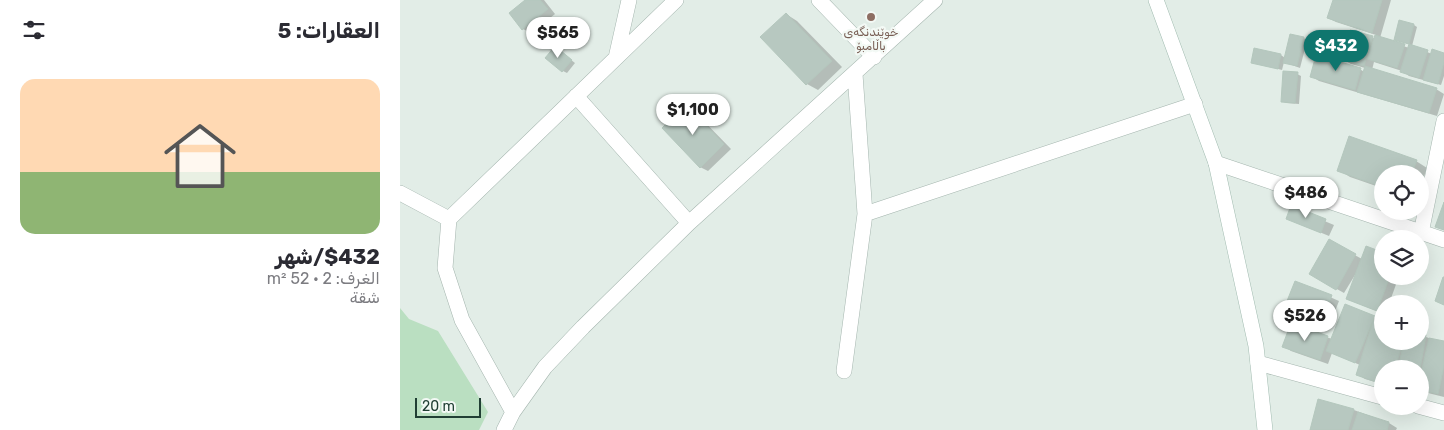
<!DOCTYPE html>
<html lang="ar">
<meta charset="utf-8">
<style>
:root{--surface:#fff;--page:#f7f7f7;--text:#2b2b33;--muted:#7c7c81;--line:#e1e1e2;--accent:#0f766e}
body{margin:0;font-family:Rubik,Vazirmatn,sans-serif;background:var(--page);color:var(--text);direction:rtl;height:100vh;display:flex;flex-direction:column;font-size:19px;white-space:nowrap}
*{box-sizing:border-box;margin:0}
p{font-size:16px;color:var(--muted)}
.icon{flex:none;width:28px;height:28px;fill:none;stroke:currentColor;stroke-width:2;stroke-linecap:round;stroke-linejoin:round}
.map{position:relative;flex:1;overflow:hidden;direction:ltr}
.details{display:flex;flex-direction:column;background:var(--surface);width:400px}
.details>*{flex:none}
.buttons{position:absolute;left:974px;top:165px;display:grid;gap:10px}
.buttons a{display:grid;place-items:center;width:55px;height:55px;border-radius:50%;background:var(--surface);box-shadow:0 5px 20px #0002;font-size:25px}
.scale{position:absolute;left:15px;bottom:12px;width:66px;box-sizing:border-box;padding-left:5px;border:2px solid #213f34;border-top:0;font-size:14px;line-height:18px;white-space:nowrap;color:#213f34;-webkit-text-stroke:4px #f3f9f5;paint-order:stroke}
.price{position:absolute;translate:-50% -42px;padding:0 11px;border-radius:18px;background:#fff;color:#222;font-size:16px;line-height:32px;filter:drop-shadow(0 1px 2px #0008)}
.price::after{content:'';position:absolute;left:50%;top:30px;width:15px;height:11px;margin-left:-8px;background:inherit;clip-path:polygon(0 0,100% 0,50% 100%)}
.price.on{background:var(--accent);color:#fff}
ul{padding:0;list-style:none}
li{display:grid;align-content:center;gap:10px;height:265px;padding:0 20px}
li+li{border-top:1px solid var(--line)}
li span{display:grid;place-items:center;height:155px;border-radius:15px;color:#555}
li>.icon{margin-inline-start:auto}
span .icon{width:90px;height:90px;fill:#fffc;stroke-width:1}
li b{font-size:21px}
h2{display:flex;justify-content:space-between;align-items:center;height:60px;padding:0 20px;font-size:21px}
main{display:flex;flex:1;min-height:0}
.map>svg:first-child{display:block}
.green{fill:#badfc1}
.shadow{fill:#0003}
.building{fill:#b7c8c0;stroke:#b4c7bd}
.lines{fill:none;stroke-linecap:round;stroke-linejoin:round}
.street-casing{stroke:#a4b5ae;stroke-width:16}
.secondary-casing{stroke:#a2bcb1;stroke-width:16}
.street{stroke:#fff;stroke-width:15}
.secondary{stroke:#fff;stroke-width:15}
.education-dot{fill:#8d6e63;stroke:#f3f9f5;stroke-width:2}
.labels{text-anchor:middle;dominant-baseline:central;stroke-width:4.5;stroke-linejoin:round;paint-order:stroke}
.education-label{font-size:12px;fill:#785e54;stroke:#f3f9f5}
</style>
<main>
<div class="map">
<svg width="1044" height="430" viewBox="0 0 1044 430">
<rect width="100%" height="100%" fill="#e2ede7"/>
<!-- green -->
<path class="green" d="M0 308 9 319 38 331 88 412 79 430H0Z"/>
<!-- shadow -->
<path class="shadow" d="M127 0H144L155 14 131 33 123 29Z
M934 0H991L980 38 1009 48 1010 44 999 41 1014 25 1017 27 1012 46 1032 54H1044V76L1041 85 1009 76 1002 71 974 62 972 70 1036 89 1044 94 1037 116 919 81 911 76 960 69 964 72 965 68 951 64 943 59 972 37 975 39 976 35 936 22 928 18Z
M386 14 397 21 442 67 418 90 407 84 362 37Z
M904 38 907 41 900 68 884 62 882 70 852 62 855 50 881 55 885 58Z
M158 50 175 63 167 73 163 71Z
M897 74 901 76 899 104 886 103 882 101Z
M286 106 294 111 331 149 308 171 300 167Z
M1016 161 1027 168 1020 188V174H982V188L950 177 939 170Z
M891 207 934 225 929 236 895 222Z
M929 241 962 259 966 247 982 253V276H999L989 304H982V313L947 299 956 275H955L944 293 910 274Z
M896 282 939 301 930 324 886 305Z
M974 317 982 322 981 325H982V341H1020V335L1044 343V397L1024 392 1020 393V369H982V384L965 379 957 374 960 365 932 353 928 364 891 351 884 346 891 324 932 339Z
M954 410 989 423 997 428 996 430H911Z"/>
<!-- building -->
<path class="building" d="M125 0H140L148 9 122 30 109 13Z
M933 0H982L972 33 927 18Z
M386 13 432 61 406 85 360 37Z
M999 20 1014 24 1009 44 994 40Z
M950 30 973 36 964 66 942 60Z
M890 34 904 37 897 66 883 63Z
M975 35 1005 44 997 68 967 59Z
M1009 44 1028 50 1019 78 1000 72Z
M155 46 172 60 162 72 145 58Z
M854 48 881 54 878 69 851 63Z
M1032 49 1044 53V62L1038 84 1023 80Z
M916 55 961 68 955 90 910 77Z
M965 66 1037 88 1029 113 957 92Z
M883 71 898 72 895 103 881 102Z
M286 104 324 144 300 168 262 128Z
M949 136 1017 160 1012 174H982V187L937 171Z
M1044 202V230L1035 227Z
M891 205 926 219 921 233 886 219Z
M929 239 956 254 936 290 909 274Z
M966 246 982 252V276H990L977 311 946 299Z
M1043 277H1044V305L1035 301Z
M895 281 932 295 922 321 885 306Z
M945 304 975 316 955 363 926 351Z
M973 321 982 324V341H1003L995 369H982V384L956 375Z
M891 323 928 336 920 360 882 347Z
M1020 334 1026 335 1020 369H998L1004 341H1020Z
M1029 338 1044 341V365L1038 394 1020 390V378Z
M918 399 954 409 948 430H910Z
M958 412 989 422 987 430H952Z"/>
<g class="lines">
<defs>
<path id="street" d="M419 0 474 57
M216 58 229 0
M176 96 289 223
M816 163 1044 240
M0 193 49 219
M465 214 795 104
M1021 233 1044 121
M858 363 982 397
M444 371 465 214 455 74
M1018 406 1044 413
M113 412 62 320 45 268 49 219 276 0
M104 430 113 412 145 367 183 327 289 223 535 0"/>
<path id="secondary" d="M756 0 816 163 856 346 865 430"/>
</defs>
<!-- street casing -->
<use href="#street" class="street-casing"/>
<!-- secondary casing -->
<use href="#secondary" class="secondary-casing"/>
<!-- street -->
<use href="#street" class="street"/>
<!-- secondary -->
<use href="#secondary" class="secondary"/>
</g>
<!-- markers -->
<circle class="education-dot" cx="471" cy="17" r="5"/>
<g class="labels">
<!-- education labels -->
<g class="education-label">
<text x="471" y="32">خوێندنگەی<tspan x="471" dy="14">باڵامبۆ</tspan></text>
</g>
</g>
</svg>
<div class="buttons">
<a><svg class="icon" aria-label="locate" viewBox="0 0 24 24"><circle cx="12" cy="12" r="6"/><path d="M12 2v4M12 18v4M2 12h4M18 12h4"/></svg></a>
<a><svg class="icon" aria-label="layers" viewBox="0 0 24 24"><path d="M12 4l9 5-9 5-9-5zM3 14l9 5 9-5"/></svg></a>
<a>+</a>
<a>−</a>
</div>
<div class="scale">20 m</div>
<b class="price" style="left:158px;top:59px">$565</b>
<b class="price on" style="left:936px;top:72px">$432</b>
<b class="price" style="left:293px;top:136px">$1,100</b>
<b class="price" style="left:906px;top:219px">$486</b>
<b class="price" style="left:905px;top:342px">$526</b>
</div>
<section class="details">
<h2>العقارات: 5<svg class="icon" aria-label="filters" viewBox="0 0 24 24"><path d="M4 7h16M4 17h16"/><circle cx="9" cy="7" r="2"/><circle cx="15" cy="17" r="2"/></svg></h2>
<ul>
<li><span style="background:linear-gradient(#ffd9b3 60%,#8fb573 0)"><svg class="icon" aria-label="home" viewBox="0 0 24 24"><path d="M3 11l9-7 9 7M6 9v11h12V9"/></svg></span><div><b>$432/شهر</b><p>الغرف: 2 · 52 m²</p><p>شقة</p></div></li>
</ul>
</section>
</main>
